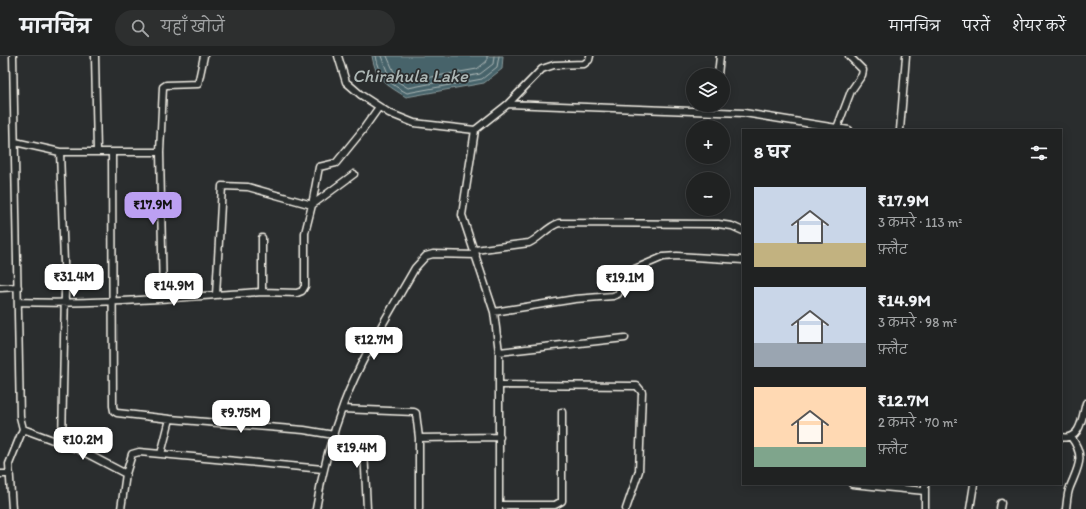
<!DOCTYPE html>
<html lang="hi">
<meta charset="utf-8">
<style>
:root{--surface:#202222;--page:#2d2f2f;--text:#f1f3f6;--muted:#a2a4a5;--line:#3d3f40;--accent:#bca0f2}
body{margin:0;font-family:Itim,"Playpen Sans Deva",sans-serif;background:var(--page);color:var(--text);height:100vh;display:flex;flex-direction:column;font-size:15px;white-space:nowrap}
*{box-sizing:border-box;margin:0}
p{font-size:13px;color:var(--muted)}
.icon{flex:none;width:22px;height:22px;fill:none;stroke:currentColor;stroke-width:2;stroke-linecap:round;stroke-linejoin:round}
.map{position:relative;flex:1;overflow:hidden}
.panel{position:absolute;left:742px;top:73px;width:320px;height:356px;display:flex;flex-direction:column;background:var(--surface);border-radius:0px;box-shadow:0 2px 10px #0003,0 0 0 1px var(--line)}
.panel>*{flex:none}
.buttons{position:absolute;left:686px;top:12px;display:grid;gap:8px}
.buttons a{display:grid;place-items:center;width:44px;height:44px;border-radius:50%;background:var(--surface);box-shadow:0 2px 10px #0003,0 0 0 1px var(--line);font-size:20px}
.price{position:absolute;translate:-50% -34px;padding:0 9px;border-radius:8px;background:#fff;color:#222;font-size:13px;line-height:26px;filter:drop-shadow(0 1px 2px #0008)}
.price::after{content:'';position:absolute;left:50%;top:24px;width:12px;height:9px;margin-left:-6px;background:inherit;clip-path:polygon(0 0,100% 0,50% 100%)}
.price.active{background:var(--accent);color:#111}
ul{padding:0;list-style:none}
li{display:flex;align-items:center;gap:12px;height:100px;padding:0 12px}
li span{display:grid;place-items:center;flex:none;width:112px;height:80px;border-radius:0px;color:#555}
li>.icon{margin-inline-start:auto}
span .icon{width:48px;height:48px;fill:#fffc;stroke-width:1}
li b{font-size:17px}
h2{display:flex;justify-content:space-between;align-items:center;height:48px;padding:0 12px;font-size:17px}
header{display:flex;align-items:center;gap:24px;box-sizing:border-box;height:56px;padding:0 20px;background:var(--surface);border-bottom:1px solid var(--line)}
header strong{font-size:19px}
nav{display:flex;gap:22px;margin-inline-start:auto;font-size:14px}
.search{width:280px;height:36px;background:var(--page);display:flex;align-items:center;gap:10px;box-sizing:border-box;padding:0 14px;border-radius:22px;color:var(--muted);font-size:15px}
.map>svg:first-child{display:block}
.water{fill:#46636b;stroke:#8c9c9d}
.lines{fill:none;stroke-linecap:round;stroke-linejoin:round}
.shore{stroke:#aeb8b6;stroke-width:1}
.street-casing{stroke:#f4f1e8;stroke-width:9}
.street{stroke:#2a2d2e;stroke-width:6}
.labels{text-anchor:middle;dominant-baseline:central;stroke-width:3.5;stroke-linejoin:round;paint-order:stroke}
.water-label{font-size:18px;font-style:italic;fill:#aeb8b6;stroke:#2a2d2e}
</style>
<header>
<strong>मानचित्र</strong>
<div class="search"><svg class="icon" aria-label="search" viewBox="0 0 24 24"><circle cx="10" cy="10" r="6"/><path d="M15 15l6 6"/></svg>यहाँ खोजें</div>
<nav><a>मानचित्र</a><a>परतें</a><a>शेयर करें</a></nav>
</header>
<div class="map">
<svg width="1086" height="453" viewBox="0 0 1086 453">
<rect width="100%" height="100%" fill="#2a2d2e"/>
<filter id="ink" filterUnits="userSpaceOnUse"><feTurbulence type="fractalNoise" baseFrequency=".025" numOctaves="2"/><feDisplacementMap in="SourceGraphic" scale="8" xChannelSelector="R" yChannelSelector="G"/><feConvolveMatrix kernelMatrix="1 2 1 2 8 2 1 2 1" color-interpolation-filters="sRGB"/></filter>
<g filter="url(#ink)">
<!-- water -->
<path class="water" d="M372 0H503L502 13 484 27 406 41C387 29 376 24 372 0Z"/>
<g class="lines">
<!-- shore -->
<path class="shore" d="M376 0C379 20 390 28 407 37L482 23 497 11 499 0
M381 0 389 20 408 32 480 18 493 8 494 0
M387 0 394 16 409 25 477 13 487 5V0"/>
<defs>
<path id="street" d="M95 0 97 96
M338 0 346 26 361 39 389 57 414 67 475 74
M718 19 720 0
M508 48 744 57 849 74
M837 72 851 35 862 19 863 14 849 0
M900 74 906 0
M15 86 60 96H160L163 31 166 29 198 28 204 0
M60 96 65 234 62 387
M112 96 113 350 114 355 117 357 170 363
M160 96 163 242
M312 149 319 111 336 107 362 75 379 51
M312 149 354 118
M475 194 529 187C540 182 547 171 559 167L718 168 732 170 743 175
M0 232 18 231
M216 239 222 130 248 131 312 149 305 177V230L302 235 297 237 262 236
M18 246C100 249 181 241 262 236V182
M494 256 575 243 613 240 618 238 628 216 663 201 677 200 743 204
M499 296 625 282
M499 329 637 330 642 336 639 415 626 453
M342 353 414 356 416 357 419 382
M23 373 80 394 126 418 121 453
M1061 381C1081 385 1082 361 1086 347
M330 390 357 389 364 393 367 453
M161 398 170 363 304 374 334 379
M0 418H10
M126 418 132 398 139 396 323 413
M852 428 925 435
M925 428V453
M499 449H555L562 445V356
M12 453 9 408 23 373 20 361 13 0
M316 453C322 417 331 381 344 347 362 300 390 256 415 212L426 200 433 198 476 199
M419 453V382L500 381
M499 453V296L494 256 462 159 475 74 508 48 542 13 554 9 584 8 589 4 590 0
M970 453 974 428
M1000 453 1001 447
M1066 453C1067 446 1067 438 1070 431 1078 411 1086 401 1071 381"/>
</defs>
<!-- street casing -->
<use href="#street" class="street-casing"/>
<!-- street -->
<use href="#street" class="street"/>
</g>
</g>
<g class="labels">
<!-- water labels -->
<g class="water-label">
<text x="410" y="20">Chirahula Lake</text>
</g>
</g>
</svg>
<div class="buttons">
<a><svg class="icon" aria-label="layers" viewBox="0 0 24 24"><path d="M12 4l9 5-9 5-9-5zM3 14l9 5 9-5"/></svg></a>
<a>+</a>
<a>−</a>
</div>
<b class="price active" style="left:153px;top:170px">₹17.9M</b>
<b class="price" style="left:74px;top:242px">₹31.4M</b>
<b class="price" style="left:625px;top:243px">₹19.1M</b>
<b class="price" style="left:174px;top:251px">₹14.9M</b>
<b class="price" style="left:374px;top:305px">₹12.7M</b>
<b class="price" style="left:241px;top:378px">₹9.75M</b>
<b class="price" style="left:83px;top:405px">₹10.2M</b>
<b class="price" style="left:357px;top:413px">₹19.4M</b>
<section class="panel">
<h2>8 घर<svg class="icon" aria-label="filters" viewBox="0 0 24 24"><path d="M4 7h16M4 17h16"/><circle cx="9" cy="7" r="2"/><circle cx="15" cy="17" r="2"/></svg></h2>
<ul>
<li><span style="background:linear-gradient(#c9d6e8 70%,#c2b280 0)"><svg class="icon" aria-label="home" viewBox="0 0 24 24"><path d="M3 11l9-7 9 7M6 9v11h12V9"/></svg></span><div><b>₹17.9M</b><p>3 कमरे · 113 m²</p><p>फ़्लैट</p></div></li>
<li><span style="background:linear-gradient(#c9d6e8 70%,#9aa5b1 0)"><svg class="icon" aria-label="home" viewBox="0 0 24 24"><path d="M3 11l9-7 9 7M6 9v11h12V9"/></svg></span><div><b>₹14.9M</b><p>3 कमरे · 98 m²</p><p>फ़्लैट</p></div></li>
<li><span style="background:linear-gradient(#ffd9b3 75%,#7fa58c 0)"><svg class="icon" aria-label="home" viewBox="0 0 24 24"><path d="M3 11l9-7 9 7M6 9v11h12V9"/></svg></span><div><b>₹12.7M</b><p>2 कमरे · 70 m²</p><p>फ़्लैट</p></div></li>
</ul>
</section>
</div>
